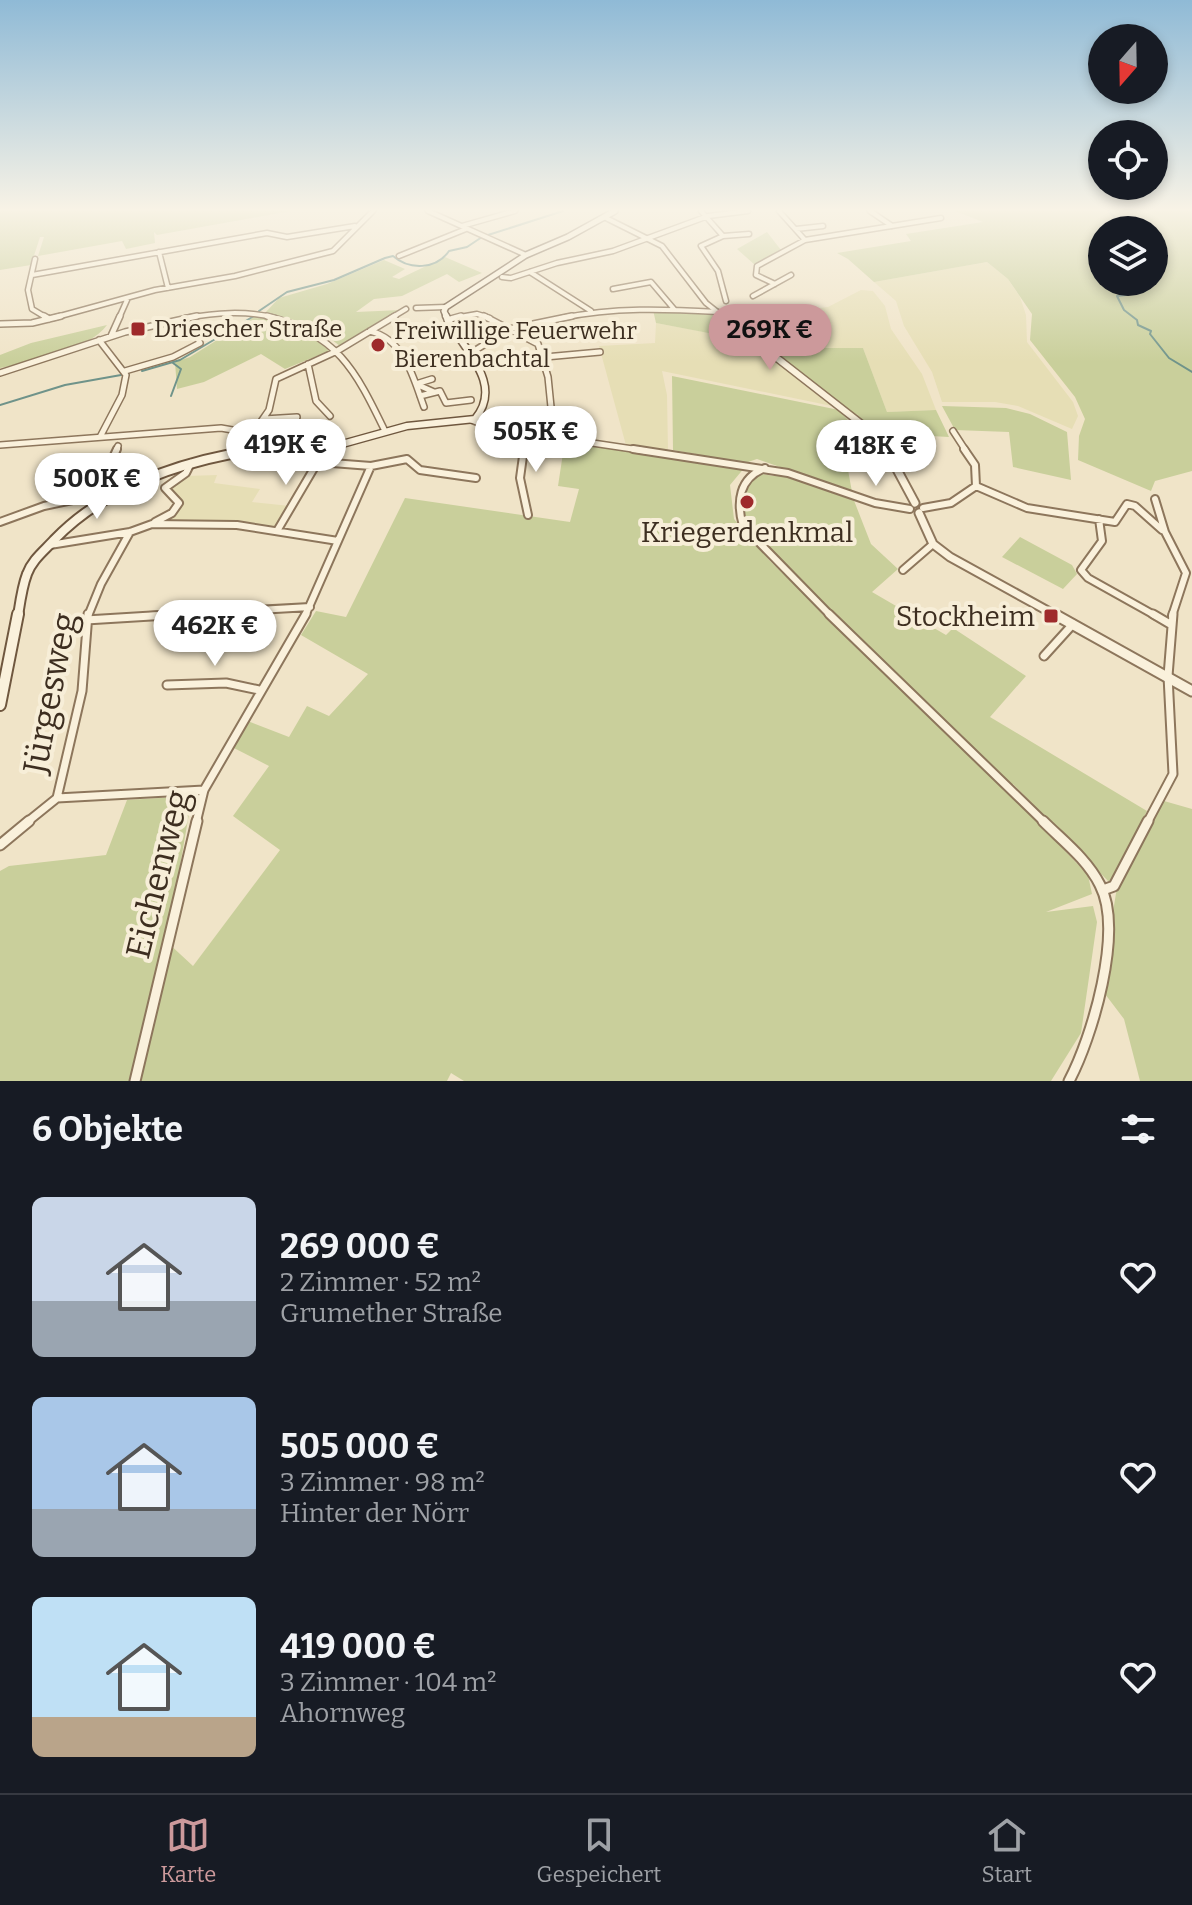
<!DOCTYPE html>
<html lang="de">
<meta charset="utf-8">
<style>
:root{--surface:#171b24;--page:#20242c;--text:#f1f3f6;--muted:#9ea1a6;--line:#363941;--accent:#cc999b}
body{margin:0;font-family:Bitter,serif;background:var(--page);color:var(--text);height:100vh;display:flex;flex-direction:column;font-size:30px;white-space:nowrap}
*{box-sizing:border-box;margin:0}
p{font-size:26px;color:var(--muted)}
.icon{flex:none;width:44px;height:44px;fill:none;stroke:currentColor;stroke-width:2;stroke-linecap:round;stroke-linejoin:round}
.map{position:relative;height:1081px;overflow:hidden}
.details{display:flex;flex-direction:column;background:var(--surface);flex:1}
.details>*{flex:none}
.needle{width:52px;rotate:200deg}
.fabs{position:absolute;left:1088px;top:24px;display:grid;gap:16px}
.fabs a{display:grid;place-items:center;width:80px;height:80px;border-radius:50%;background:var(--surface);box-shadow:0 4px 12px #0003;font-size:40px}
.price{position:absolute;translate:-50% -68px;padding:0 18px;border-radius:28px;background:#fff;color:#222;font-size:26px;line-height:52px;filter:drop-shadow(0 2px 4px #0008)}
.price::after{content:'';position:absolute;left:50%;top:48px;width:24px;height:18px;margin-left:-12px;background:inherit;clip-path:polygon(0 0,100% 0,50% 100%)}
.price.current{background:var(--accent);color:#111}
ul{padding:0;list-style:none}
li{display:flex;align-items:center;gap:24px;height:200px;padding:0 32px}
li span{display:grid;place-items:center;flex:none;width:224px;height:160px;border-radius:12px;color:#555}
li>.icon{margin-inline-start:auto}
span .icon{width:96px;height:96px;fill:#fffc;stroke-width:1}
li b{font-size:34px}
h2{display:flex;justify-content:space-between;align-items:center;height:96px;padding:0 32px;font-size:34px}
.tabs{display:flex;justify-content:space-around;align-items:center;height:112px;border-top:2px solid var(--line);background:var(--surface);font-size:22px;color:var(--muted)}
.tabs a{display:grid;justify-items:center;gap:4px}
.tabs .current{color:var(--accent)}
.map>svg:first-child{display:block}
.farmland{fill:#e6deb5}
.green{fill:#c9cf9b;fill-rule:evenodd}
.lines{fill:none;stroke-linecap:round;stroke-linejoin:round}
.stream{stroke:#6f938a;stroke-width:2}
.minor-far4-casing{stroke:#8d765c;stroke-width:7}
.minor-far3-casing{stroke:#8d765c;stroke-width:8}
.minor-far2-casing{stroke:#8d765c;stroke-width:10}
.minor-far1-casing{stroke:#8d765c;stroke-width:11}
.minor-casing{stroke:#8d765c;stroke-width:13}
.tertiary-far3-casing{stroke:#8d765c;stroke-width:7}
.tertiary-far2-casing{stroke:#8d765c;stroke-width:9}
.tertiary-far1-casing{stroke:#8d765c;stroke-width:11}
.tertiary-casing{stroke:#8d765c;stroke-width:13}
.secondary-far3-casing{stroke:#6f573f;stroke-width:8}
.secondary-far2-casing{stroke:#6f573f;stroke-width:9}
.secondary-far1-casing{stroke:#6f573f;stroke-width:12}
.secondary-casing{stroke:#6f573f;stroke-width:14}
.minor-far4{stroke:#faf1dc;stroke-width:4}
.minor-far3{stroke:#faf1dc;stroke-width:5}
.minor-far2{stroke:#faf1dc;stroke-width:6}
.minor-far1{stroke:#faf1dc;stroke-width:7}
.minor{stroke:#faf1dc;stroke-width:9}
.tertiary-far3{stroke:#faf1dc;stroke-width:4}
.tertiary-far2{stroke:#faf1dc;stroke-width:6}
.tertiary-far1{stroke:#faf1dc;stroke-width:7}
.tertiary{stroke:#faf1dc;stroke-width:9}
.secondary-far3{stroke:#faf1dc;stroke-width:5}
.secondary-far2{stroke:#faf1dc;stroke-width:6}
.secondary-far1{stroke:#faf1dc;stroke-width:8}
.secondary{stroke:#faf1dc;stroke-width:10}
.poi-dot{fill:#9e2a2b;stroke:#f7eed8;stroke-width:3}
.labels{text-anchor:middle;dominant-baseline:central;stroke-width:8;stroke-linejoin:round;paint-order:stroke}
.far-poi-label{font-size:24px;fill:#3d2e20;stroke:#f7eed8;text-anchor:start}
.poi-label{font-size:28px;fill:#3d2e20;stroke:#f7eed8}
.near-street-label{font-size:34px;fill:#3d2e20;stroke:#f7eed8}
</style>
<div class="map">
<svg width="1192" height="1081" viewBox="0 0 1192 1081">
<rect width="100%" height="100%" fill="#f0e4c8"/>
<!-- farmland -->
<path class="farmland" d="M987 262 1008 279 1020 297 1026 315 1027 342 1073 402 1078 416 1072 429 1018 406 995 402H942L932 372 904 326 896 301 874 282Z
M861 290 873 291 885 306 891 329 922 374 936 410 887 412 863 348 801 349 789 312 828 307Z
M656 323 748 340 832 406 662 371 667 395 668 451 627 449 599 346 655 343Z
M217 475 214 483 260 489 252 502 290 506 277 530 157 522 181 502 168 487 187 476Z"/>
<!-- green -->
<path class="green" d="M0 211H291L157 235 154 232 155 243 126 249 122 241 38 256 44 237H40L31 265 0 270Z
M955 211H1192V471L1155 481 1151 491 1078 460 1079 436 1085 419 1075 397 1030 340 1032 314 1008 279 987 262 874 282 848 259 837 253 911 241 906 234 983 222ZM1102 230H1154V282H1102Z
M767 232 781 250 755 265 737 249Z
M445 257 482 273 459 282 447 274 402 296 374 299 356 312 401 310 340 346 311 324 265 313 279 298 327 284 384 260 405 269 392 277 399 279Z
M653 310 712 315 745 340 656 323Z
M789 312 801 348H863L887 412 936 410 949 437 912 435 916 445 886 446 856 416 858 415 848 411 726 314Z
M257 315 306 328 329 351 285 369 261 354 204 382 177 389 175 362 190 357Z
M107 325C88 351 31 361 0 368V355L31 343Z
M672 376 839 410 891 468 846 459 852 492 757 459 745 463 673 450Z
M942 406 1006 408 1030 414 1067 432 1071 480 1013 467 1009 432 955 430Z
M565 440 745 467 730 485 734 519 770 561 973 759 981 756 782 564 739 516 743 509 754 502 738 487 751 472 773 476 780 474 853 498 871 544 898 569 872 592 946 635 953 628 1026 676 990 717 1147 811 1110 883 1013 784 1007 790 1088 875 1092 894 1046 912 1093 906 1097 922 1081 1033 1051 1081H464L451 1073 447 1081H0V871L9 866 106 855 127 800 192 796 167 942 193 966 280 850 233 816 269 766 228 745 245 720 289 737 307 706 329 716 368 674 301 635 316 611 346 617 405 498 570 522 579 489 558 486Z
M1020 537 1072 565 1077 574 1063 589 1002 557Z
M1164 801 1192 809V1081H1140L1124 1019 1105 994 1104 968 1117 887Z"/>
<g class="lines">
<!-- stream -->
<path class="stream" d="M1108 211 1122 223 1123 228 1118 230
M488 235 563 211
M1137 282 1123 289 1126 295 1117 296 1124 310 1137 320 1138 325 1151 331 1150 334 1169 358 1192 372
M259 311 287 292 334 280 385 258 393 256C409 270 436 270 449 251L467 247 482 237
M142 371 180 360 254 316
M171 396 181 369 173 363
M0 405 65 385 121 375"/>
<defs>
<path id="minor-far4" d="M428 211 526 255
M701 211 723 236
M779 211 805 240
M870 211 892 226
M462 226 515 211
M796 229 823 226
M159 252 168 288
M399 256 466 229
M35 259 28 290 32 309 47 318
M530 272 591 311
M32 275 267 233 287 237 355 226
M502 277 511 278 557 263 613 251 708 216 748 211
M775 284 756 275 757 266 805 240 941 218
M613 289 651 282 674 309
M753 296 791 275
M726 301 718 271 701 246 723 236 749 234
M416 308 446 307
M53 318 155 290 235 276 333 251 373 211
M119 318 127 300
M185 318C215 313 245 310 275 318
M391 318 406 309
M454 318 477 314 490 318
M562 318C614 307 665 309 718 312"/>
<path id="minor-far3" d="M44 316 49 319
M267 316C337 334 355 369 385 431
M484 316 538 344 548 377 554 437
M447 320 461 316
M0 324 32 323 61 316
M370 331C405 340 413 377 424 407
M111 336 120 316
M99 340 126 375 122 395 100 437
M471 353 509 329 572 316
M545 357 600 352
M308 364 316 401 330 416
M125 371 173 357 200 343 192 327
M0 373 125 332 197 316
M432 379 416 384 434 392
M420 396 440 391 446 403 471 400
M264 419 297 417
M471 420 492 428 646 451
M953 431 966 451
M253 433 269 410 276 379 337 351 395 316
M0 445 221 428 256 434 271 441V447
M116 451 118 446
M524 451 526 433"/>
<path id="minor-far2" d="M524 449 520 478 528 515
M633 449 788 473 875 503 910 509
M371 466 407 459 420 470 476 478
M765 468C739 478 736 502 743 526L831 616
M976 486 1027 508 1115 522 1127 504 1135 506 1162 530
M105 492 109 466 117 449
M1155 499 1165 532 1186 573 1172 616
M923 508 951 503 976 486 975 465 964 449
M1099 519 1102 541 1081 570 1088 578 1156 616
M0 522 44 506 116 491
M155 522 172 513 179 503 165 488 186 473 191 463
M277 531 320 458
M50 545 130 532 152 524 237 525 338 541
M903 570 933 544
M88 616 101 584 130 532
M149 616 310 607
M305 616 371 466 332 463 320 458 324 449"/>
<path id="minor-far1" d="M829 614 1045 823
M1153 614 1170 624
M86 620 184 614
M1044 656 1073 624
M167 685 226 683 259 690
M57 798 204 790
M26 823 57 798 82 691 88 614
M196 823 204 790 306 614
M1147 823 1173 774 1168 676 1173 614"/>
<path id="minor" d="M1043 821C1063 841 1087 859 1100 885 1124 931 1092 1038 1069 1081
M0 845 29 821
M1103 890 1114 886 1148 821
M135 1081 197 821"/>
<path id="tertiary-far3" d="M604 217 662 246 706 303 725 318"/>
<path id="tertiary-far2" d="M723 316 868 429 887 451"/>
<path id="tertiary-far1" d="M886 449 915 503
M919 513 933 544 950 557 1057 616"/>
<path id="tertiary" d="M1054 614 1192 691"/>
<path id="secondary-far3" d="M447 318 444 311 446 307 526 255 568 237 615 211"/>
<path id="secondary-far2" d="M247 451 335 446 407 426 475 419C505 383 462 349 446 316"/>
<path id="secondary-far1" d="M18 616C20 603 22 587 27 574 32 560 44 551 54 540 108 484 185 460 260 449"/>
<path id="secondary" d="M0 705 18 614"/>
</defs>
<!-- minor-far4 casing -->
<use href="#minor-far4" class="minor-far4-casing"/>
<!-- minor-far3 casing -->
<use href="#minor-far3" class="minor-far3-casing"/>
<!-- minor-far2 casing -->
<use href="#minor-far2" class="minor-far2-casing"/>
<!-- minor-far1 casing -->
<use href="#minor-far1" class="minor-far1-casing"/>
<!-- minor casing -->
<use href="#minor" class="minor-casing"/>
<!-- tertiary-far3 casing -->
<use href="#tertiary-far3" class="tertiary-far3-casing"/>
<!-- tertiary-far2 casing -->
<use href="#tertiary-far2" class="tertiary-far2-casing"/>
<!-- tertiary-far1 casing -->
<use href="#tertiary-far1" class="tertiary-far1-casing"/>
<!-- tertiary casing -->
<use href="#tertiary" class="tertiary-casing"/>
<!-- secondary-far3 casing -->
<use href="#secondary-far3" class="secondary-far3-casing"/>
<!-- secondary-far2 casing -->
<use href="#secondary-far2" class="secondary-far2-casing"/>
<!-- secondary-far1 casing -->
<use href="#secondary-far1" class="secondary-far1-casing"/>
<!-- secondary casing -->
<use href="#secondary" class="secondary-casing"/>
<!-- minor-far4 -->
<use href="#minor-far4" class="minor-far4"/>
<!-- minor-far3 -->
<use href="#minor-far3" class="minor-far3"/>
<!-- minor-far2 -->
<use href="#minor-far2" class="minor-far2"/>
<!-- minor-far1 -->
<use href="#minor-far1" class="minor-far1"/>
<!-- minor -->
<use href="#minor" class="minor"/>
<!-- tertiary-far3 -->
<use href="#tertiary-far3" class="tertiary-far3"/>
<!-- tertiary-far2 -->
<use href="#tertiary-far2" class="tertiary-far2"/>
<!-- tertiary-far1 -->
<use href="#tertiary-far1" class="tertiary-far1"/>
<!-- tertiary -->
<use href="#tertiary" class="tertiary"/>
<!-- secondary-far3 -->
<use href="#secondary-far3" class="secondary-far3"/>
<!-- secondary-far2 -->
<use href="#secondary-far2" class="secondary-far2"/>
<!-- secondary-far1 -->
<use href="#secondary-far1" class="secondary-far1"/>
<!-- secondary -->
<use href="#secondary" class="secondary"/>
</g>
<!-- sky -->
<linearGradient id="sky" x2="0" y2="1"><stop stop-color="#8fbad6"/><stop offset="0.58" stop-color="#f8f3e6"/><stop offset="1" stop-color="#f8f3e6" stop-opacity="0"/></linearGradient>
<rect width="1192" height="362" fill="url(#sky)"/>
<!-- markers -->
<g class="poi-dot">
<rect x="130" y="321" width="16" height="16" rx="4"/>
<circle cx="378" cy="345" r="8"/>
<circle cx="747" cy="502" r="8"/>
<rect x="1043" y="608" width="16" height="16" rx="4"/>
</g>
<g class="labels">
<!-- far-poi labels -->
<g class="far-poi-label">
<text x="154" y="329">Driescher Straße</text>
<text x="394" y="331">Freiwillige Feuerwehr<tspan x="394" dy="28">Bierenbachtal</tspan></text>
</g>
<!-- poi labels -->
<g class="poi-label">
<text x="747" y="532">Kriegerdenkmal</text>
<text x="1035" y="616" text-anchor="end">Stockheim</text>
</g>
<!-- near-street labels -->
<g class="near-street-label">
<text transform="translate(50 693) rotate(-79)">Jürgesweg</text>
<text transform="translate(158 874) rotate(-76)">Eichenweg</text>
</g>
</g>
</svg>
<div class="fabs">
<a><svg class="needle" viewBox="-14 -14 28 28"><path d="M0-13l5 13h-10z" fill="#e53935"/><path d="M0 13l5-13h-10z" fill="#9ea1a6"/></svg></a>
<a><svg class="icon" aria-label="locate" viewBox="0 0 24 24"><circle cx="12" cy="12" r="6"/><path d="M12 2v4M12 18v4M2 12h4M18 12h4"/></svg></a>
<a><svg class="icon" aria-label="layers" viewBox="0 0 24 24"><path d="M12 4l9 5-9 5-9-5zM3 14l9 5 9-5"/></svg></a>
</div>
<b class="price current" style="left:770px;top:372px">269K €</b>
<b class="price" style="left:536px;top:474px">505K €</b>
<b class="price" style="left:286px;top:487px">419K €</b>
<b class="price" style="left:876px;top:488px">418K €</b>
<b class="price" style="left:97px;top:521px">500K €</b>
<b class="price" style="left:215px;top:668px">462K €</b>
</div>
<section class="details">
<h2>6 Objekte<svg class="icon" aria-label="filters" viewBox="0 0 24 24"><path d="M4 7h16M4 17h16"/><circle cx="9" cy="7" r="2"/><circle cx="15" cy="17" r="2"/></svg></h2>
<ul>
<li><span style="background:linear-gradient(#c9d6e8 65%,#9aa5b1 0)"><svg class="icon" aria-label="home" viewBox="0 0 24 24"><path d="M3 11l9-7 9 7M6 9v11h12V9"/></svg></span><div><b>269 000 €</b><p>2 Zimmer · 52 m²</p><p>Grumether Straße</p></div><svg class="icon" aria-label="heart" viewBox="0 0 24 24"><path d="M12 20l-8-8c-3-5 5-10 8-4 3-6 11-1 8 4z"/></svg></li>
<li><span style="background:linear-gradient(#a9c7e8 70%,#9aa5b1 0)"><svg class="icon" aria-label="home" viewBox="0 0 24 24"><path d="M3 11l9-7 9 7M6 9v11h12V9"/></svg></span><div><b>505 000 €</b><p>3 Zimmer · 98 m²</p><p>Hinter der Nörr</p></div><svg class="icon" aria-label="heart" viewBox="0 0 24 24"><path d="M12 20l-8-8c-3-5 5-10 8-4 3-6 11-1 8 4z"/></svg></li>
<li><span style="background:linear-gradient(#bfe0f5 75%,#b9a48a 0)"><svg class="icon" aria-label="home" viewBox="0 0 24 24"><path d="M3 11l9-7 9 7M6 9v11h12V9"/></svg></span><div><b>419 000 €</b><p>3 Zimmer · 104 m²</p><p>Ahornweg</p></div><svg class="icon" aria-label="heart" viewBox="0 0 24 24"><path d="M12 20l-8-8c-3-5 5-10 8-4 3-6 11-1 8 4z"/></svg></li>
</ul>
</section>
<nav class="tabs">
<a class="current"><svg class="icon" aria-label="map" viewBox="0 0 24 24"><path d="M3 6l6-2 6 2 6-2v14l-6 2-6-2-6 2zM9 4v14M15 6v14"/></svg>Karte</a>
<a><svg class="icon" aria-label="saved" viewBox="0 0 24 24"><path d="M7 4h10v16l-5-4-5 4z"/></svg>Gespeichert</a>
<a><svg class="icon" aria-label="home" viewBox="0 0 24 24"><path d="M3 11l9-7 9 7M6 9v11h12V9"/></svg>Start</a>
</nav>
